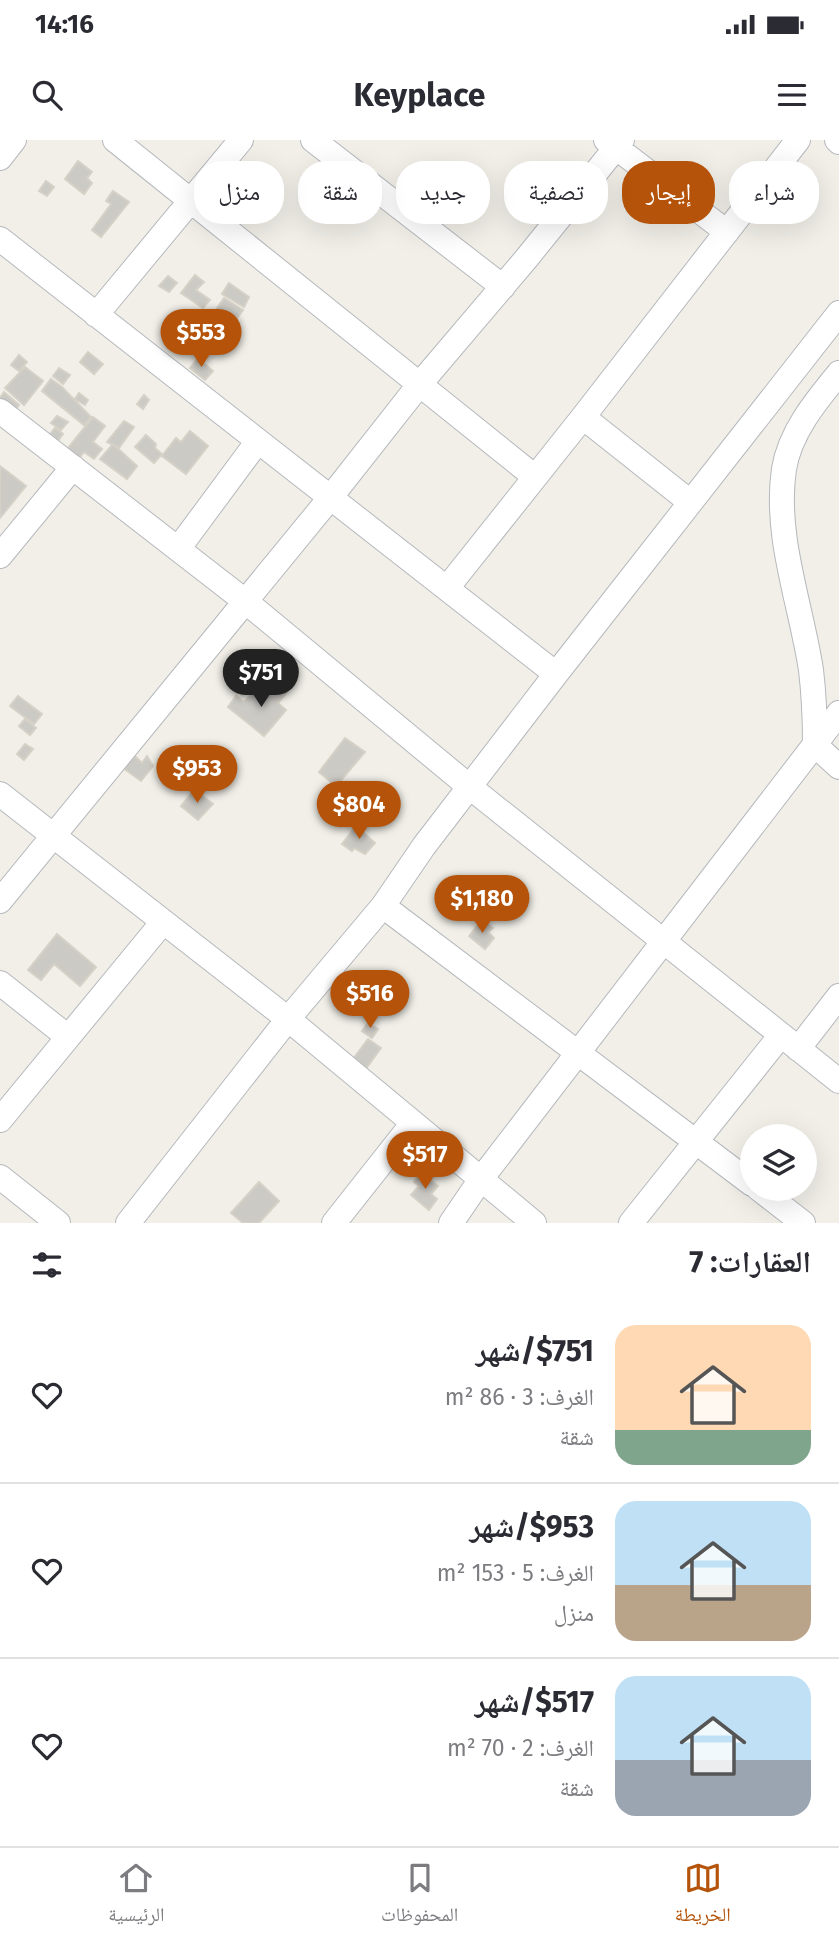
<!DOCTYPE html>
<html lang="ar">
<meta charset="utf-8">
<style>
:root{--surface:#fff;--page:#f7f7f7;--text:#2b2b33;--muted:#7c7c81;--line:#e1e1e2;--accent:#b45309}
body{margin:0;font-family:"Fira Sans","Noto Naskh Arabic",sans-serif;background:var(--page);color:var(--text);direction:rtl;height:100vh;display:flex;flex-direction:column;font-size:26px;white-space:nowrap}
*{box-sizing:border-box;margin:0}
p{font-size:23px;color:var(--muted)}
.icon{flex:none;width:38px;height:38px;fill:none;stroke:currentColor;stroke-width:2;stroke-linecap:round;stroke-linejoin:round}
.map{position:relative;height:1083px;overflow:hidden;direction:ltr}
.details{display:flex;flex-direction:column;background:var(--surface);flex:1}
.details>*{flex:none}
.banner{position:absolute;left:21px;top:21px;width:798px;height:63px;direction:rtl;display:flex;gap:14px}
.tools{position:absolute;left:740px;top:984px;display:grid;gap:14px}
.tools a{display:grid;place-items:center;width:77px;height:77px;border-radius:50%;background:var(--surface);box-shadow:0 7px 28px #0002;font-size:35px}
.price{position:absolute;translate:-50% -60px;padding:0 16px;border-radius:24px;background:var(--accent);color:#fff;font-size:23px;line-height:46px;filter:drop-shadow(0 2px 4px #0008)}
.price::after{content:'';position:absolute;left:50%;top:42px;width:21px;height:16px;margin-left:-10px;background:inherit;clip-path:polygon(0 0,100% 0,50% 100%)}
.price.selected{background:#222;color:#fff}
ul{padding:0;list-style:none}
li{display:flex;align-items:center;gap:21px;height:175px;padding:0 28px}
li+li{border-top:2px solid var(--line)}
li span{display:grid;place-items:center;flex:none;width:196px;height:140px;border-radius:21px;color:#555}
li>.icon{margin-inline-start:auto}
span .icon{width:84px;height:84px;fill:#fffc;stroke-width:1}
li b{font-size:30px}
h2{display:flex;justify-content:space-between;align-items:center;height:84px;padding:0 28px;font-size:30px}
.chip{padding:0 24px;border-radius:28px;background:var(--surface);box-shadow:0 7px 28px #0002;font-size:24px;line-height:63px}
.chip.selected{background:var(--accent);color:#fff}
.status{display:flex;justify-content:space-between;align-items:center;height:49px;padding:0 35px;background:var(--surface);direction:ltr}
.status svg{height:19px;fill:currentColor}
header{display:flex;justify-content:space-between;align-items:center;height:91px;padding:0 28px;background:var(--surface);font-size:32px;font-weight:700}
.tabs{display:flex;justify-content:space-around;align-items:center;height:98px;border-top:2px solid var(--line);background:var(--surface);font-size:19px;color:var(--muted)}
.tabs a{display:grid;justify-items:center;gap:4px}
.tabs .selected{color:var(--accent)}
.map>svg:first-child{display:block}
.building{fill:#cccac5;stroke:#d6d1c6;stroke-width:2}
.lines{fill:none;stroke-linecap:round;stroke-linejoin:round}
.minor-casing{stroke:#b5b8bc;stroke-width:26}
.minor{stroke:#fff;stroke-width:24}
</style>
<div class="status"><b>14:16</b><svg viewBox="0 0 49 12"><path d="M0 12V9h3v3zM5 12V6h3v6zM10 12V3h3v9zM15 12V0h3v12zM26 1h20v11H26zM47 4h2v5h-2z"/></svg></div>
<header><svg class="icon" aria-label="menu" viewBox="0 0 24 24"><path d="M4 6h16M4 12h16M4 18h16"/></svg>Keyplace<svg class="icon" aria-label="search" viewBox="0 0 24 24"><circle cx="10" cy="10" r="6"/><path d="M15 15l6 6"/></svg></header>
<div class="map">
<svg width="839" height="1083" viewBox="0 0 839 1083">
<rect width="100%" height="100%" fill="#f1efe8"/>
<!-- building -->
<path class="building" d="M78 21 92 32 87 38 92 43 84 54 65 39Z
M46 41 54 47 47 56 39 51Z
M113 51 129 62 101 97 92 90 111 64 106 61Z
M195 135 204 142 196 150 210 160 203 168 181 153Z
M168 136 177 143 169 152 159 146Z
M229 143 249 157 244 167 222 154Z
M224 158 243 170 237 178 228 171 223 177 215 171Z
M200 178 225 198 233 189 240 196 224 214 192 189Z
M88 212 103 224 94 234 80 222Z
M19 215 27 222 19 231 11 225Z
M198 218 213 231 205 240 190 228Z
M25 227 43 241 24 265 5 248Z
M59 228 70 235 63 244 53 236Z
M51 239 62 247 91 277 84 285 42 251Z
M4 252 19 265 15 271 0 258Z
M79 253 88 260 85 265 75 259Z
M144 255 149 260 143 269 137 264Z
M57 276 68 282 61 290 51 283Z
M93 277 105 286 93 302 102 309 94 319 84 312 76 322 64 313Z
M124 281 134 287 119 308 107 302Z
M55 288 63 294 55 305 47 298Z
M190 291 208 306 186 334 162 316 176 298 181 302Z
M146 295 156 304 155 308 162 314 154 323 135 307Z
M113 304 137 326 127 339 100 319Z
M0 326 26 346 0 378Z
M278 544 287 552 278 563 286 570 264 596 228 567 236 556 244 562 259 546 268 554Z
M18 556 42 574 34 584 10 566Z
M25 579 36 588 30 595 19 586Z
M345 598 365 612 336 646 319 632Z
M25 604 33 609 24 620 17 614Z
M135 616 142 623 147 616 153 626 141 641 123 628Z
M194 650 213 664 198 680 181 666Z
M356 686 375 703 365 714 354 708 352 711 342 704Z
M482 780 493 788 488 792 494 798 485 809 469 796Z
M57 794 96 827 80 846 54 824 41 840 28 830Z
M368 883 378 889 372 898 362 891Z
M368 899 381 908 357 941 344 931Z
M421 1033 438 1046 431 1054 437 1059 429 1070 411 1055 419 1046 414 1042Z
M259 1042 279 1061 259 1083H243L231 1073Z"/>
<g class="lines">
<defs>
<path id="minor" d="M115 0 535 337
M313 0 503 147
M606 0 727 92
M837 0 839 2
M0 18 14 0
M0 99 556 534
M96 175 241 0
M839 233C816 261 790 292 784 329 774 396 801 464 811 530 814 555 815 579 815 605L839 627
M0 271 245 461 471 648 839 941
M583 277 690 362
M178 409 258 301
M0 416 73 327
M447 448 583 277 798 0
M0 654 288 879 534 1083
M0 761 330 358 419 245 526 119 622 0
M383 766 752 1044
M0 843 68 897
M798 909 839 856
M0 980 163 782
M0 1037 58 1083
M758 1048 803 1083
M128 1083 288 879 383 766 424 706 556 534 839 173
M334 1083 413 983
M451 1083 481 1039 839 573
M631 1083 781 895"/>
</defs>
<!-- minor casing -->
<use href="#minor" class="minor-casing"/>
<!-- minor -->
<use href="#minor" class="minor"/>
</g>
</svg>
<div class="tools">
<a><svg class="icon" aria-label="layers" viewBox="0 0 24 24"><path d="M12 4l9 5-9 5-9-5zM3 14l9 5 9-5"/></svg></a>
</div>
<b class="price" style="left:201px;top:229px">$553</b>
<b class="price selected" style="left:261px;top:569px">$751</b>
<b class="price" style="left:197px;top:665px">$953</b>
<b class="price" style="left:359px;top:701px">$804</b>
<b class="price" style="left:482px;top:795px">$1,180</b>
<b class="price" style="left:370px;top:890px">$516</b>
<b class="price" style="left:425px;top:1051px">$517</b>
<div class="banner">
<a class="chip">شراء</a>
<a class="chip selected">إيجار</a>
<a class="chip">تصفية</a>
<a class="chip">جديد</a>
<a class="chip">شقة</a>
<a class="chip">منزل</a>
</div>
</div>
<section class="details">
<h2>العقارات: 7<svg class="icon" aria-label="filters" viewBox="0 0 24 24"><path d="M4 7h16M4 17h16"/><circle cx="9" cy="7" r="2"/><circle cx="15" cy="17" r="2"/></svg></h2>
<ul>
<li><span style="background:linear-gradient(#ffd9b3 75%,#7fa58c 0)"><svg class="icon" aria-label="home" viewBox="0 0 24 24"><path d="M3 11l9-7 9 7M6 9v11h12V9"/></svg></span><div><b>$751/شهر</b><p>الغرف: 3 · 86 m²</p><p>شقة</p></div><svg class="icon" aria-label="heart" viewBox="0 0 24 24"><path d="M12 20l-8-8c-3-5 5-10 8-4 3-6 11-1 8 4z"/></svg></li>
<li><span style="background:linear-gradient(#bfe0f5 60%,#b9a48a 0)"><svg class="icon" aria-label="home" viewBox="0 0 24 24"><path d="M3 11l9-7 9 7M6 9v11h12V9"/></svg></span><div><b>$953/شهر</b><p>الغرف: 5 · 153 m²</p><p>منزل</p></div><svg class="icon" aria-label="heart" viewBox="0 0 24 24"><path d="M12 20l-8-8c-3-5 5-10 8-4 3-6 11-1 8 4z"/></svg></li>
<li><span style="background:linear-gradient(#bfe0f5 60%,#9aa5b1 0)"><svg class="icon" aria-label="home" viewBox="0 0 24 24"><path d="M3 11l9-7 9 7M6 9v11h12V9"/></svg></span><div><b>$517/شهر</b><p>الغرف: 2 · 70 m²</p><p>شقة</p></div><svg class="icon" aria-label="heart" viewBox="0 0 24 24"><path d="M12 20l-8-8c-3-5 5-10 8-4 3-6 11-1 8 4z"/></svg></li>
</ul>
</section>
<nav class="tabs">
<a class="selected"><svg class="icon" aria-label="map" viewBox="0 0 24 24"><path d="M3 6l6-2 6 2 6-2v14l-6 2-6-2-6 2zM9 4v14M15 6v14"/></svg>الخريطة</a>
<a><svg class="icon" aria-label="saved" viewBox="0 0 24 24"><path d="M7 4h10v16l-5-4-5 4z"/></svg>المحفوظات</a>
<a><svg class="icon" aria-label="home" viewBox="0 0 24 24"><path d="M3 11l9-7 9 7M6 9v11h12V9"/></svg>الرئيسية</a>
</nav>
